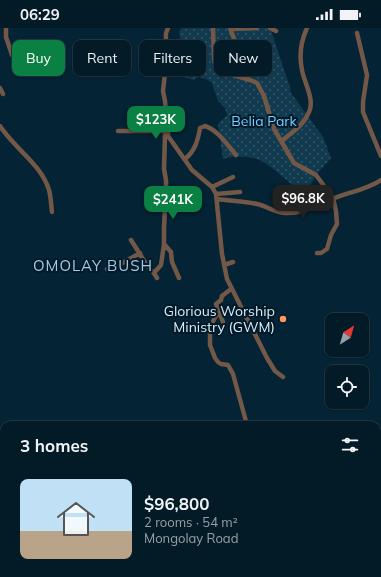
<!DOCTYPE html>
<meta charset="utf-8">
<style>
:root{--surface:#031a27;--page:#0d232f;--text:#f1f3f6;--muted:#97a1a7;--line:#243844;--accent:#0b8043}
body{margin:0;font-family:Mulish,sans-serif;background:var(--page);color:var(--text);height:100vh;display:flex;flex-direction:column;font-size:15px;white-space:nowrap}
*{box-sizing:border-box;margin:0}
p{font-size:13px;color:var(--muted)}
.icon{flex:none;width:22px;height:22px;fill:none;stroke:currentColor;stroke-width:2;stroke-linecap:round;stroke-linejoin:round}
.map{position:relative;flex:1;overflow:hidden}
.details{position:absolute;left:0px;top:393px;width:381px;height:156px;display:flex;flex-direction:column;background:var(--surface);border-radius:12px 12px 0 0;box-shadow:0 1px 3px #0004,0 0 0 1px var(--line)}
.details>*{flex:none}
.hud{position:absolute;left:12px;top:12px;width:357px;height:36px;display:flex;gap:8px}
.needle{width:26px;rotate:37deg}
.tools{position:absolute;left:325px;top:285px;display:grid;gap:8px}
.tools a{display:grid;place-items:center;width:44px;height:44px;border-radius:8px;background:var(--surface);box-shadow:0 1px 3px #0004,0 0 0 1px var(--line);font-size:20px}
.price{position:absolute;translate:-50% -34px;padding:0 9px;border-radius:8px;background:var(--accent);color:#fff;font-size:13px;line-height:26px;filter:drop-shadow(0 1px 2px #0008)}
.price::after{content:'';position:absolute;left:50%;top:24px;width:12px;height:9px;margin-left:-6px;background:inherit;clip-path:polygon(0 0,100% 0,50% 100%)}
.price.selected{background:#222;color:#fff}
ul{padding:0;list-style:none}
li{display:flex;align-items:center;gap:12px;height:100px;padding:0 20px}
li+li{border-top:1px solid var(--line)}
li span{display:grid;place-items:center;flex:none;width:112px;height:80px;border-radius:8px;color:#555}
li>.icon{margin-inline-start:auto}
span .icon{width:48px;height:48px;fill:#fffc;stroke-width:1}
li b{font-size:17px}
h2{display:flex;justify-content:space-between;align-items:center;height:48px;padding:0 20px;font-size:17px}
.pill{padding:0 14px;border-radius:8px;background:var(--surface);box-shadow:0 1px 3px #0004,0 0 0 1px var(--line);font-size:14px;line-height:36px}
.pill.selected{background:var(--accent);color:#fff}
.status{display:flex;justify-content:space-between;align-items:center;height:28px;padding:0 20px;background:var(--surface);direction:ltr}
.status svg{height:11px;fill:currentColor}
.map>svg:first-child{display:block}
.park{fill:url(#park-dots)}
.lines{fill:none;stroke-linecap:round;stroke-linejoin:round}
.stream{stroke:#00638e;stroke-width:1}
.minor{stroke:#745847;stroke-width:4.5}
.poi-dot{fill:#ff9b5a;stroke:#001a2a;stroke-width:1.5}
.labels{text-anchor:middle;dominant-baseline:central;stroke-width:4;stroke-linejoin:round;paint-order:stroke}
.park-label{font-size:14px;fill:#79ccfd;stroke:#001a2a}
.poi-label{font-size:14px;fill:#daecf7;stroke:#001a2a;text-anchor:end}
.neighbourhood-label{font-size:15px;letter-spacing:1px;fill:#a6c9df;stroke:#001a2a}
</style>
<div class="status"><b>06:29</b><svg viewBox="0 0 49 12"><path d="M0 12V9h3v3zM5 12V6h3v6zM10 12V3h3v9zM15 12V0h3v12zM26 1h20v11H26zM47 4h2v5h-2z"/></svg></div>
<div class="map">
<svg width="381" height="549" viewBox="0 0 381 549">
<defs>
<pattern id="park-dots" width="8" height="8" patternUnits="userSpaceOnUse"><rect width="8" height="8" fill="#123a4f"/><path d="M2 2h.1M6 6h.1" fill="none" stroke="#345769" stroke-width="1.8" stroke-linecap="round"/></pattern>
</defs>
<rect width="100%" height="100%" fill="#042334"/>
<!-- park -->
<path class="park" d="M181 0H270L290 59 291 65 323 109 331 130 316 147 307 163 301 165C291 156 269 135 257 131 247 128 233 128 223 131L218 96 227 87 225 80 218 73 212 55 208 52 199 49 193 52 184 49 182 19 179 4Z"/>
<g class="lines">
<!-- stream -->
<path class="stream" d="M375 545 377 549"/>
<!-- minor -->
<path class="minor" d="M6 0V9L12 27
M168 0 166 5 165 45 163 63 165 73 168 108 192 142 212 159 216 166 222 226 227 251 267 330 275 343 283 349
M213 0 214 31 216 39 227 45 250 52 257 55 264 68 274 101 294 135 316 147 333 170 336 183 337 196 331 207 327 221 321 225H317
M230 0 238 21
M270 0 276 3
M231 1 257 0
M357 5 367 47 363 74V84L381 128
M0 60 3 66
M0 98C14 120 41 136 49 162 51 169 51 177 52 184
M118 103H167
M282 113C292 104 304 97 309 84 315 72 304 54 302 42 299 28 301 13 307 0
M185 131C195 123 198 112 200 100L205 98C218 102 228 118 236 127
M212 159 233 149
M216 166 240 164
M217 171C230 173 244 173 257 176 267 178 275 185 286 185 303 186 317 176 332 171 349 164 366 162 381 152
M131 212 148 239 154 245 157 250
M164 216 171 224 172 234 179 250
M224 237 233 234
M107 241 121 236 140 225
M154 245 161 237 164 216V200L166 159V152L164 141 165 107 168 105
M218 284 210 299V317L215 330 218 334 221 336 228 337 233 346 247 397
M223 294 216 276 221 272 222 268 231 261
M0 449 4 445
M44 549 45 545"/>
</g>
<!-- markers -->
<circle class="poi-dot" cx="283" cy="291" r="4"/>
<g class="labels">
<!-- park labels -->
<g class="park-label">
<text x="264" y="93">Belia Park</text>
</g>
<!-- poi labels -->
<g class="poi-label">
<text x="275" y="283">Glorious Worship<tspan x="275" dy="16">Ministry (GWM)</tspan></text>
</g>
<!-- neighbourhood labels -->
<g class="neighbourhood-label">
<text x="93" y="237">OMOLAY BUSH</text>
</g>
</g>
</svg>
<div class="tools">
<a><svg class="needle" viewBox="-14 -14 28 28"><path d="M0-13l5 13h-10z" fill="#e53935"/><path d="M0 13l5-13h-10z" fill="#97a1a7"/></svg></a>
<a><svg class="icon" aria-label="locate" viewBox="0 0 24 24"><circle cx="12" cy="12" r="6"/><path d="M12 2v4M12 18v4M2 12h4M18 12h4"/></svg></a>
</div>
<b class="price" style="left:156px;top:112px">$123K</b>
<b class="price selected" style="left:303px;top:191px">$96.8K</b>
<b class="price" style="left:173px;top:192px">$241K</b>
<div class="hud">
<a class="pill selected">Buy</a>
<a class="pill">Rent</a>
<a class="pill">Filters</a>
<a class="pill">New</a>
</div>
<section class="details">
<h2>3 homes<svg class="icon" aria-label="filters" viewBox="0 0 24 24"><path d="M4 7h16M4 17h16"/><circle cx="9" cy="7" r="2"/><circle cx="15" cy="17" r="2"/></svg></h2>
<ul>
<li><span style="background:linear-gradient(#bfe0f5 65%,#b9a48a 0)"><svg class="icon" aria-label="home" viewBox="0 0 24 24"><path d="M3 11l9-7 9 7M6 9v11h12V9"/></svg></span><div><b>$96,800</b><p>2 rooms · 54 m²</p><p>Mongolay Road</p></div></li>
</ul>
</section>
</div>
